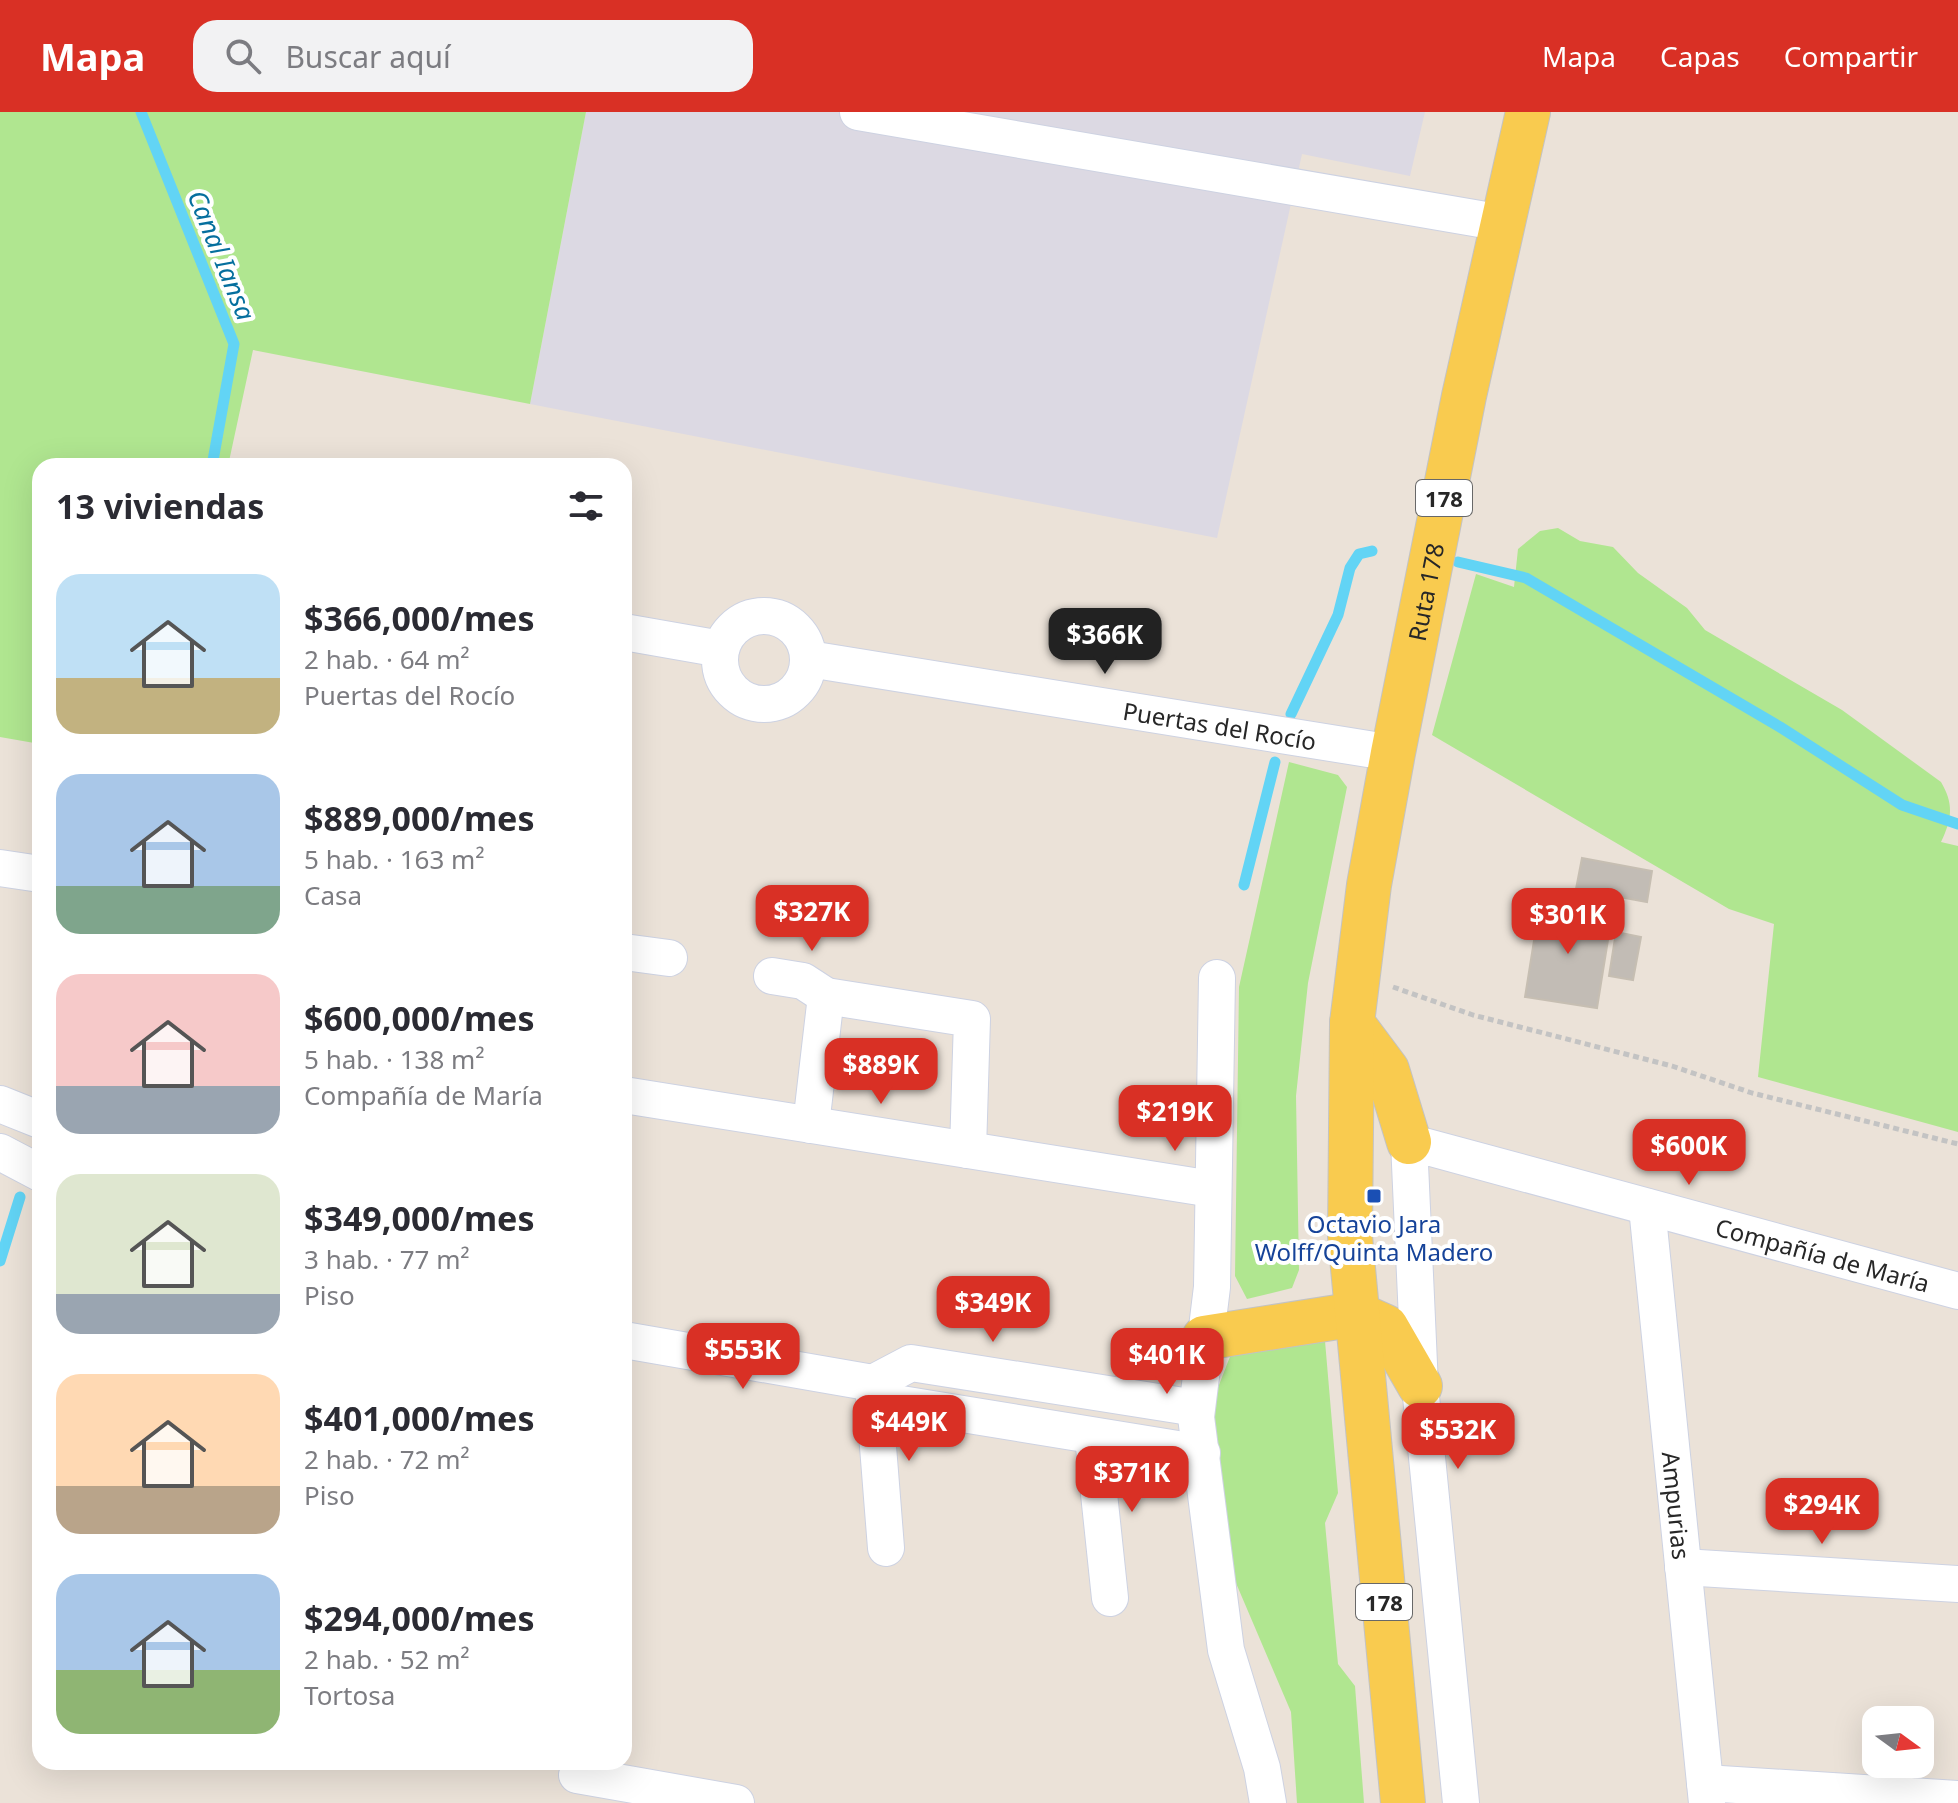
<!DOCTYPE html>
<html lang="es">
<meta charset="utf-8">
<style>
:root{--surface:#fff;--page:#f2f2f3;--text:#2b2b33;--muted:#7c7c81;--accent:#d93025}
body{margin:0;font-family:"Noto Sans",sans-serif;background:var(--page);color:var(--text);height:100vh;display:flex;flex-direction:column;font-size:30px;white-space:nowrap}
*{box-sizing:border-box;margin:0}
p{font-size:26px;color:var(--muted)}
.icon{flex:none;width:44px;height:44px;fill:none;stroke:currentColor;stroke-width:2;stroke-linecap:round;stroke-linejoin:round}
.map{position:relative;flex:1;overflow:hidden}
.drawer{position:absolute;left:32px;top:346px;width:600px;height:1312px;display:flex;flex-direction:column;background:var(--surface);border-radius:24px;box-shadow:0 8px 32px #0002}
.drawer>*{flex:none}
.needle{width:52px;rotate:105deg}
.buttons{position:absolute;left:1862px;top:1594px;display:grid;gap:16px}
.buttons a{display:grid;place-items:center;width:72px;height:72px;border-radius:16px;background:var(--surface);box-shadow:0 8px 32px #0002;font-size:40px}
.price{position:absolute;translate:-50% -68px;padding:0 18px;border-radius:16px;background:var(--accent);color:#fff;font-size:26px;line-height:52px;filter:drop-shadow(0 2px 4px #0008)}
.price::after{content:'';position:absolute;left:50%;top:48px;width:24px;height:18px;margin-left:-12px;background:inherit;clip-path:polygon(0 0,100% 0,50% 100%)}
.price.current{background:#222;color:#fff}
ul{padding:0;list-style:none}
li{display:flex;align-items:center;gap:24px;height:200px;padding:0 24px}
li span{display:grid;place-items:center;flex:none;width:224px;height:160px;border-radius:24px;color:#555}
li>.icon{margin-inline-start:auto}
span .icon{width:96px;height:96px;fill:#fffc;stroke-width:1}
li b{font-size:34px}
h2{display:flex;justify-content:space-between;align-items:center;height:96px;padding:0 24px;font-size:34px}
header{display:flex;align-items:center;gap:48px;box-sizing:border-box;height:112px;padding:0 40px;background:var(--accent);color:#fff}
header strong{font-size:38px}
nav{display:flex;gap:44px;margin-inline-start:auto;font-size:28px}
.search{width:560px;height:72px;background:var(--page);display:flex;align-items:center;gap:20px;box-sizing:border-box;padding:0 28px;border-radius:24px;color:var(--muted);font-size:30px}
.map>svg:first-child{display:block}
.industrial{fill:#dcd9e3}
.green{fill:#b0e690}
.lines{fill:none;stroke-linecap:round;stroke-linejoin:round}
.stream{stroke:#62d4f5;stroke-width:11}
.building{fill:#c2bcb5;stroke:#c6beb2;stroke-width:2}
.minor-casing{stroke:#cdd2e2;stroke-width:38}
.major-casing{stroke:#c3c3c3;stroke-width:46}
.path{stroke:#c3c3c3;stroke-width:5;stroke-dasharray:6 4;stroke-linecap:butt}
.minor{stroke:#fff;stroke-width:36}
.major{stroke:#f9cb4f;stroke-width:44}
.transit-dot{fill:#1a4fb4;stroke:#fff;stroke-width:3}
.labels{text-anchor:middle;dominant-baseline:central;stroke-width:8;stroke-linejoin:round;paint-order:stroke}
.shield{fill:#fff;stroke:#686868;stroke-width:2}
.shield-label{font-size:22px;font-weight:bold;fill:#272727}
.street-label{font-size:24px;fill:#272727;stroke:#fff}
.transit-label{font-size:24px;fill:#164399;stroke:#fff}
.water-label{font-size:26px;font-style:italic;fill:#056f9e;stroke:#fff}
</style>
<header>
<strong>Mapa</strong>
<div class="search"><svg class="icon" aria-label="search" viewBox="0 0 24 24"><circle cx="10" cy="10" r="6"/><path d="M15 15l6 6"/></svg>Buscar aquí</div>
<nav><a>Mapa</a><a>Capas</a><a>Compartir</a></nav>
</header>
<div class="map">
<svg width="1958" height="1691" viewBox="0 0 1958 1691">
<rect width="100%" height="100%" fill="#ebe2d8"/>
<!-- industrial -->
<path class="industrial" d="M586 0H1425L1410 64 1302 42 1217 426 530 292Z"/>
<!-- green -->
<path class="green" d="M0 0H586L530 292 253 238 228 354H40V632L0 625Z
M1558 416 1580 429 1613 435 1638 461 1687 496 1705 518 1842 598 1941 670C1954 692 1952 707 1941 730L1958 734V1020L1758 965 1774 812 1729 797 1432 623 1476 462 1514 475 1518 437 1540 419Z
M1289 650 1338 663 1347 675 1308 871 1296 984 1299 1158 1292 1176 1247 1187 1235 1164 1239 875Z
M1325 1229 1338 1381 1325 1411 1338 1552 1355 1574 1364 1691H1297L1291 1600 1230 1457 1210 1296 1231 1242Z"/>
<g class="lines">
<!-- stream -->
<path class="stream" d="M141 0 234 232 212 354
M1458 450 1526 466 1780 615 1902 693 1958 712
M1291 602 1338 503 1350 456 1359 442 1372 439
M1244 773 1275 650
M0 1149 20 1085"/>
</g>
<!-- building -->
<path class="building" d="M1582 746 1652 759 1647 790 1576 777Z
M1540 791 1612 803 1597 896 1525 885Z
M1616 820 1641 825 1633 868 1609 864Z"/>
<g class="lines">
<defs>
<g id="minor">
<path d="M858 0 1503 111"/>
<circle cx="764" cy="548" r="44"/>
<path d="M624 520 721 537"/>
<path id="s1" d="M809 547 1393 641"/>
<path d="M0 756 40 762"/>
<path d="M624 840 669 846"/>
<path d="M772 864 803 869 826 884"/>
<path d="M1217 866 1212 1175 1196 1305 1226 1538 1262 1656 1268 1691"/>
<path d="M624 983 1212 1077"/>
<path d="M0 992 40 1008"/>
<path d="M811 1013 826 884 972 907 968 1038"/>
<path d="M0 1040 40 1061"/>
<path id="s2" d="M1647 1095 1707 1691"/>
<path d="M624 1228 873 1271 895 1291 1202 1341"/>
<path d="M873 1271 911 1251 1196 1296"/>
<path d="M873 1271 886 1436"/>
<path d="M1093 1325 1110 1486"/>
<path d="M1683 1455 1958 1472"/>
<path d="M577 1663 736 1691"/>
<path d="M1705 1671 1958 1687"/>
<path id="s3" d="M1461 1691 1420 1274 1409 1030 1958 1179"/>
</g>
<g id="major">
<path d="M1352 911 1387 958 1409 1030"/>
<path d="M1204 1226 1357 1202 1386 1215 1420 1274"/>
<path id="s4" d="M1403 1691 1350 1124 1352 911 1369 773 1393 641 1464 284 1528 0"/>
</g>
</defs>
<!-- minor casing -->
<use href="#minor" class="minor-casing"/>
<!-- major casing -->
<use href="#major" class="major-casing"/>
<!-- path -->
<path class="path" d="M1393 875 1473 903 1672 954 1752 981 1958 1032"/>
<!-- minor -->
<use href="#minor" class="minor"/>
<!-- major -->
<use href="#major" class="major"/>
</g>
<!-- markers -->
<rect class="transit-dot" x="1366" y="1076" width="16" height="16" rx="4"/>
<g class="labels">
<!-- shield labels -->
<g class="shield">
<rect x="1416" y="368" width="56" height="36" rx="6"/>
<rect x="1356" y="1472" width="56" height="36" rx="6"/>
</g>
<g class="shield-label">
<text x="1444" y="386">178</text>
<text x="1384" y="1490">178</text>
</g>
<!-- street labels -->
<g class="street-label">
<text stroke="none"><textPath href="#s4" startOffset="1220">Ruta 178</textPath></text>
<text stroke="none"><textPath href="#s1" startOffset="416">Puertas del Rocío</textPath></text>
<text stroke="none"><textPath href="#s3" startOffset="1092">Compañía de María</textPath></text>
<text stroke="none"><textPath href="#s2" startOffset="300">Ampurias</textPath></text>
</g>
<!-- transit labels -->
<g class="transit-label">
<text x="1374" y="1111">Octavio Jara<tspan x="1374" dy="28">Wolff/Quinta Madero</tspan></text>
</g>
<!-- water labels -->
<g class="water-label">
<text transform="translate(222 143) rotate(68)">Canal Iansa</text>
</g>
</g>
</svg>
<div class="buttons">
<a><svg class="needle" viewBox="-14 -14 28 28"><path d="M0-13l5 13h-10z" fill="#e53935"/><path d="M0 13l5-13h-10z" fill="#7c7c81"/></svg></a>
</div>
<b class="price current" style="left:1105px;top:564px">$366K</b>
<b class="price" style="left:812px;top:841px">$327K</b>
<b class="price" style="left:1568px;top:844px">$301K</b>
<b class="price" style="left:881px;top:994px">$889K</b>
<b class="price" style="left:1175px;top:1041px">$219K</b>
<b class="price" style="left:1689px;top:1075px">$600K</b>
<b class="price" style="left:993px;top:1232px">$349K</b>
<b class="price" style="left:743px;top:1279px">$553K</b>
<b class="price" style="left:1167px;top:1284px">$401K</b>
<b class="price" style="left:909px;top:1351px">$449K</b>
<b class="price" style="left:1458px;top:1359px">$532K</b>
<b class="price" style="left:1132px;top:1402px">$371K</b>
<b class="price" style="left:1822px;top:1434px">$294K</b>
<section class="drawer">
<h2>13 viviendas<svg class="icon" aria-label="filters" viewBox="0 0 24 24"><path d="M4 7h16M4 17h16"/><circle cx="9" cy="7" r="2"/><circle cx="15" cy="17" r="2"/></svg></h2>
<ul>
<li><span style="background:linear-gradient(#bfe0f5 65%,#c2b280 0)"><svg class="icon" aria-label="home" viewBox="0 0 24 24"><path d="M3 11l9-7 9 7M6 9v11h12V9"/></svg></span><div><b>$366,000/mes</b><p>2 hab. · 64 m²</p><p>Puertas del Rocío</p></div></li>
<li><span style="background:linear-gradient(#a9c7e8 70%,#7fa58c 0)"><svg class="icon" aria-label="home" viewBox="0 0 24 24"><path d="M3 11l9-7 9 7M6 9v11h12V9"/></svg></span><div><b>$889,000/mes</b><p>5 hab. · 163 m²</p><p>Casa</p></div></li>
<li><span style="background:linear-gradient(#f6c9c9 70%,#9aa5b1 0)"><svg class="icon" aria-label="home" viewBox="0 0 24 24"><path d="M3 11l9-7 9 7M6 9v11h12V9"/></svg></span><div><b>$600,000/mes</b><p>5 hab. · 138 m²</p><p>Compañía de María</p></div></li>
<li><span style="background:linear-gradient(#dfe7d0 75%,#9aa5b1 0)"><svg class="icon" aria-label="home" viewBox="0 0 24 24"><path d="M3 11l9-7 9 7M6 9v11h12V9"/></svg></span><div><b>$349,000/mes</b><p>3 hab. · 77 m²</p><p>Piso</p></div></li>
<li><span style="background:linear-gradient(#ffd9b3 70%,#b9a48a 0)"><svg class="icon" aria-label="home" viewBox="0 0 24 24"><path d="M3 11l9-7 9 7M6 9v11h12V9"/></svg></span><div><b>$401,000/mes</b><p>2 hab. · 72 m²</p><p>Piso</p></div></li>
<li><span style="background:linear-gradient(#a9c7e8 60%,#8fb573 0)"><svg class="icon" aria-label="home" viewBox="0 0 24 24"><path d="M3 11l9-7 9 7M6 9v11h12V9"/></svg></span><div><b>$294,000/mes</b><p>2 hab. · 52 m²</p><p>Tortosa</p></div></li>
</ul>
</section>
</div>
